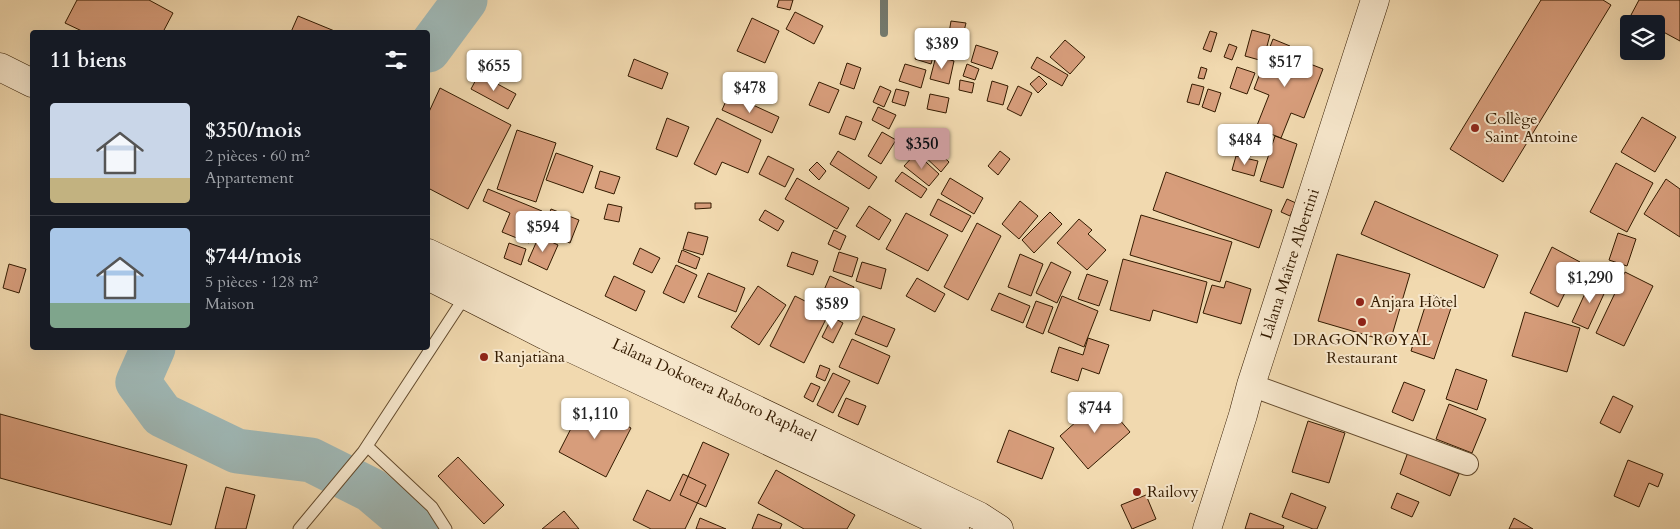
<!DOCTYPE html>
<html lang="fr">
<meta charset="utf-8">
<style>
:root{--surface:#171b24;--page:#20242c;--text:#f1f3f6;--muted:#9ea1a6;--line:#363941;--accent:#c59692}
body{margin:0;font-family:Cardo,serif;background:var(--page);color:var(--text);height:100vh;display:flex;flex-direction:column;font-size:19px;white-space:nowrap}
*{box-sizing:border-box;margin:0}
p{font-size:16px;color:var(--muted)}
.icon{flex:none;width:28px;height:28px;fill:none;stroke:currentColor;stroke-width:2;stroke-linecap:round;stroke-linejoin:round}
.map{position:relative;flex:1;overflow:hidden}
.sheet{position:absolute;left:30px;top:30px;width:400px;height:320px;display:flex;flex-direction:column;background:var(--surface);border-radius:5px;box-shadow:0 5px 20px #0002}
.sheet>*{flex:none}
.buttons{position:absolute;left:1620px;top:15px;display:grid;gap:10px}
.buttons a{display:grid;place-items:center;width:45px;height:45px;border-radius:5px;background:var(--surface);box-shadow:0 5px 20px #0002;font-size:25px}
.price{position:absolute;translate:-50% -42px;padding:0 11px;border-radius:5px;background:#fff;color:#222;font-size:16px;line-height:32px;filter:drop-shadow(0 1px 2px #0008)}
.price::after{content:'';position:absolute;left:50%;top:30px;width:15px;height:11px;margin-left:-8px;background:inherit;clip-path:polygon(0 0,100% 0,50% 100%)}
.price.on{background:var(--accent);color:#111}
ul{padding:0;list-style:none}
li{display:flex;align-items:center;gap:15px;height:125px;padding:0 20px}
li+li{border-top:1px solid var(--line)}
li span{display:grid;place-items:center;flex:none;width:140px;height:100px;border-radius:5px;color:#555}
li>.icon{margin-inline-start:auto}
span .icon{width:60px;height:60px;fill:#fffc;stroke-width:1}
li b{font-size:21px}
h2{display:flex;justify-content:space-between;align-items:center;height:60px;padding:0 20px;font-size:21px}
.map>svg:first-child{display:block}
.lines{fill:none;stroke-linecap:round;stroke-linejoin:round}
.stream{stroke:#74796d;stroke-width:8}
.river{stroke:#9fb8b6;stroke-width:45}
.building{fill:#d79d7b;stroke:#341b00}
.lane-casing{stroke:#634a2c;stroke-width:13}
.street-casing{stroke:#634a2c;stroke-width:24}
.secondary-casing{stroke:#341b00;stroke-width:29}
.lane{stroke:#f6e6cb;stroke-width:11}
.street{stroke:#f6e6cb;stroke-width:22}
.secondary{stroke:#f6e6cb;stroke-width:28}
.poi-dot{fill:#8f2418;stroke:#f6e6cb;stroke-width:2}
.labels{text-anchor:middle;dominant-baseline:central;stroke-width:4;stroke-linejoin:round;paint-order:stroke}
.poi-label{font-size:16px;fill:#341b00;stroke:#f6e6cb;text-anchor:start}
.street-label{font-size:16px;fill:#341b00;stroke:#f6e6cb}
</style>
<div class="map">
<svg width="1680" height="529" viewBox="0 0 1680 529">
<rect width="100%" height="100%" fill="#f1d9af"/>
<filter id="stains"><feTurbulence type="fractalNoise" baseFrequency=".004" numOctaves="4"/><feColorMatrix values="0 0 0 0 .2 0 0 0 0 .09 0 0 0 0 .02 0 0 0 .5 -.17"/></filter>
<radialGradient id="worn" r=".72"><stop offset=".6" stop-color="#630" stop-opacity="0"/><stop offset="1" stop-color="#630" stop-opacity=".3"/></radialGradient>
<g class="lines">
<!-- stream -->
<path class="stream" d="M884 33V0"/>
<!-- river -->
<path class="river" d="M428 50 465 0
M153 348 138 382 162 415 237 451 311 460 371 490 417 529"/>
</g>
<!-- building -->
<path class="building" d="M77 0H149L173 13 163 32H84L65 23Z
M779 0H793L790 10 777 7Z
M1541 0H1603L1611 5 1503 182 1450 149Z
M1639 0H1680V41L1656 28V24H1648L1631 15Z
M795 12 823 26 814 44 786 29Z
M298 16 337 32H291Z
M752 18 779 31 765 63 737 51Z
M951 21 966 23 963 35 949 33Z
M1252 30 1270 35 1263 61 1245 56Z
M929 31 947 37 945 44 927 38Z
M1210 31 1217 33 1211 52 1203 49Z
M1273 39 1290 46 1287 55 1323 69 1304 118 1291 113 1281 138 1256 128 1269 95 1254 89Z
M1065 40 1085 57 1070 74 1050 57Z
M920 41 936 46 931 64 915 59Z
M1229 44 1237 47 1232 60 1224 57Z
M976 45 998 52 992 69 971 62Z
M944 46 961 49 959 58 942 55Z
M936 56 954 61 949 84 930 79Z
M1037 57 1068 75 1062 86 1031 68Z
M634 59 668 73 662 89 628 76Z
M847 63 861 68 854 89 840 84Z
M905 64 926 70 921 88 899 81Z
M967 64 979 69 975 80 963 76Z
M1201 67 1207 69 1204 79 1198 78Z
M1237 67 1255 73 1247 94 1230 88Z
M479 74 516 94 508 109 471 89Z
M1039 76 1047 84 1038 93 1030 84Z
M960 80 974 83 972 93 959 90Z
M992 81 1008 86 1003 105 987 101Z
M819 82 839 90 829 113 809 105Z
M1192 84 1204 87 1199 105 1187 102Z
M880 86 891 91 884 107 873 102Z
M1018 86 1032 93 1021 116 1007 109Z
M440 88 511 125 468 209 428 188V114Z
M896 89 909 92 905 106 892 102Z
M1208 89 1221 93 1215 112 1202 107Z
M729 94 779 117 772 133 722 110Z
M930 94 949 98 946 113 927 109Z
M878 107 896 115 889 129 872 120Z
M846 116 862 122 855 140 839 134Z
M1642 117 1676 137 1655 172 1621 152Z
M667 118 689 127 677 157 656 149Z
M717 118 761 140 748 173 722 162 716 175 694 164Z
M1245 128 1255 132 1252 141 1242 137Z
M517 130 556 143 536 202 497 189Z
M882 132 896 140 881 164 868 156Z
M1275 136 1297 144 1283 188 1260 181Z
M1239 140 1254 145 1250 157 1235 151Z
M928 142 949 162 941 172 919 151Z
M838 151 877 177 869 189 830 164Z
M1000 151 1010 159 998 175 988 166Z
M556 153 593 166 583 193 546 180Z
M916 153 939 174 929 186 904 166Z
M768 156 794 169 785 187 759 174Z
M1236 156 1258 161 1254 176 1232 170Z
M817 162 826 171 819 180 809 170Z
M1616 163 1653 183 1627 232 1590 212Z
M600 171 620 177 614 194 595 188Z
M902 172 927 189 921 198 895 181Z
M1166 172 1272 210 1259 248 1153 210Z
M797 178 849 208 837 229 785 199Z
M950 178 983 198 974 214 941 194Z
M1666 179 1680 189V237L1644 214Z
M488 189 542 211 529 243 502 232 510 213 483 201Z
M938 199 971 216 962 232 930 215Z
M1287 199 1296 203 1290 216 1281 212Z
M1020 201 1038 216 1019 239 1002 224Z
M1375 201 1498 255 1484 288 1361 234Z
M695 203H711V208L695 209Z
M608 204 622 207 619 222 604 219Z
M869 206 891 220 879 240 856 226Z
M551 209 579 220 570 243 542 232Z
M765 210 784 221 778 231 759 220Z
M1050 212 1062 224 1034 253 1022 240Z
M906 213 948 235 928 271 886 249Z
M1141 215 1232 242 1220 282 1130 255Z
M1079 219 1092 230 1088 234 1106 250 1087 270 1057 243Z
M977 223 1001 236 968 300 944 287Z
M834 230 846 236 840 250 828 244Z
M688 232 708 237 703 255 683 249Z
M1618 233 1636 239 1627 266 1609 260Z
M539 236 558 245 547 270 528 261Z
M509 243 526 249 521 265 504 258Z
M1552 247 1580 262 1558 307 1530 293Z
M640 248 660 258 652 273 633 264Z
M682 250 700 258 696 269 678 262Z
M792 252 818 261 813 275 787 266Z
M839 252 858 258 852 277 833 271Z
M1020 254 1043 264 1031 296 1008 287Z
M1337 254 1410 274 1390 342 1318 321Z
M1123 259 1207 282 1197 323 1153 310 1150 321 1110 310Z
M862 262 886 269 881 289 856 281Z
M1051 262 1071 272 1057 303 1036 293Z
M9 264 26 269 19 293 3 288Z
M676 265 697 275 684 303 663 293Z
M1625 272 1653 286 1624 346 1596 333Z
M708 273 745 288 736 312 698 297Z
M1087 274 1108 281 1099 306 1078 299Z
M614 276 645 291 636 311 605 296Z
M830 276 854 287 843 312 819 302Z
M917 278 945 294 935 312 906 296Z
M1592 278 1608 285 1588 329 1572 322Z
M1226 281 1251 289 1241 324 1203 313 1212 285 1224 288Z
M758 286 786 305 759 345 731 327Z
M999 293 1030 306 1023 323 991 310Z
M1429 294 1453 302 1434 359 1411 351Z
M795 296 829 313 804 363 770 346Z
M1062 296 1098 311 1084 347 1048 332Z
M1036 301 1053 307 1043 334 1026 327Z
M1525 312 1580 328 1567 372 1512 356Z
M863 316 895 329 887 347 855 334Z
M832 317 843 323 833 343 822 337Z
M1088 338 1109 345 1099 374 1082 368 1078 381 1051 372 1059 347 1083 355Z
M852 339 890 356 878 384 839 367Z
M820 365 830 369 825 381 816 377Z
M1456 369 1487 380 1477 410 1446 399Z
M833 373 850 381 833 413 817 405Z
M1404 382 1425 390 1413 421 1392 412Z
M811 383 820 387 813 402 804 397Z
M1613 396 1633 406 1620 433 1600 423Z
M846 398 866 406 858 425 838 416Z
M1102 399 1130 432 1088 469 1060 436Z
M584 403 631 428 606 477 559 452Z
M1449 404 1486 419 1472 453 1436 439Z
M0 414 187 465 171 525 0 478Z
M1308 421 1345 433 1329 483 1292 472Z
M1009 430 1054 448 1042 479 997 462Z
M703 442 729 454 706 507 680 495Z
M1408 452 1459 474 1450 496 1400 474Z
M458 457 504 505 484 524 438 476Z
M1628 460 1663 474 1658 487 1649 483 1639 507 1614 496Z
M776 470 855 515 847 529H804L758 503Z
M683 474 706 485 685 529H651L633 520 647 490 670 501Z
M226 487 255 495 246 529H215Z
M1291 493 1326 507 1317 529H1313L1282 517Z
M1397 493 1419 502 1412 517 1391 508Z
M1146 495 1156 519 1132 529 1121 505Z
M564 511 579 529H542Z
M1250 513 1284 526 1283 529H1245Z
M758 514 782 524 780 529H752Z
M700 518 726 529H696Z
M1514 518 1533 529H1509Z"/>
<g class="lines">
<defs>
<path id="lane" d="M367 446 432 507 446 529
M299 529 363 452 466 295"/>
<path id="street" d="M1251 385 1467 464"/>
<path id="secondary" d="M0 67 32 83
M428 253 979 516 999 529
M428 276 560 343 955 529
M1207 529 1243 415 1251 385 1375 0"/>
</defs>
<!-- lane casing -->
<use href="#lane" class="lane-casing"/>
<!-- street casing -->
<use href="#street" class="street-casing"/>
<!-- secondary casing -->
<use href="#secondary" class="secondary-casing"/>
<!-- lane -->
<use href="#lane" class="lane"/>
<!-- street -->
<use href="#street" class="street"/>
<!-- secondary -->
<use href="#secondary" class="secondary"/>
</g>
<!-- markers -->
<g class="poi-dot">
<circle cx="1475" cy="128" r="5"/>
<circle cx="1360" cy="302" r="5"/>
<circle cx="1362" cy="322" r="5"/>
<circle cx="484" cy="357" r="5"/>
<circle cx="1137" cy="492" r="5"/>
</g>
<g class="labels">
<!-- poi labels -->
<g class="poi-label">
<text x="1485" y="119">Collège<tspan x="1485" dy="18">Saint Antoine</tspan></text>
<text x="1370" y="302">Anjara Hôtel</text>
<text x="1362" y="340" text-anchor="middle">DRAGON ROYAL<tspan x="1362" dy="18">Restaurant</tspan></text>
<text x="494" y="357">Ranjatiana</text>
<text x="1147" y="492">Railovy</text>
</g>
<!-- street labels -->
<g class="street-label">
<text transform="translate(1290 264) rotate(-72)">Làlana Maître Albertini</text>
<text transform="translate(714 390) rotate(25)">Làlana Dokotera Raboto Raphael</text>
</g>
</g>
<rect width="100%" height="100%" filter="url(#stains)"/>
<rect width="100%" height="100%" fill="url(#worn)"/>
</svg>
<div class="buttons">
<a><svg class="icon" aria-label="layers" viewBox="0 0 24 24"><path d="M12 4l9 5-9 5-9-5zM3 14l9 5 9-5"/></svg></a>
</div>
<b class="price" style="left:942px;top:70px">$389</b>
<b class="price" style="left:1285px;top:88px">$517</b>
<b class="price" style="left:494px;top:92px">$655</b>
<b class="price" style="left:750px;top:114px">$478</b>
<b class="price" style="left:1245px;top:166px">$484</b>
<b class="price on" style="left:922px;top:170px">$350</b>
<b class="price" style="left:543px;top:253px">$594</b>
<b class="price" style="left:1590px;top:304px">$1,290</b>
<b class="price" style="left:832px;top:330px">$589</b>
<b class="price" style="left:1095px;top:434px">$744</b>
<b class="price" style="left:595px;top:440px">$1,110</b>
<section class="sheet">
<h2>11 biens<svg class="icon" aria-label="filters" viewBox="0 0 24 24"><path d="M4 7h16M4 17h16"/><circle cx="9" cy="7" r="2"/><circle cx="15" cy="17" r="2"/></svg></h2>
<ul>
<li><span style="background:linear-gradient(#c9d6e8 75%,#c2b280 0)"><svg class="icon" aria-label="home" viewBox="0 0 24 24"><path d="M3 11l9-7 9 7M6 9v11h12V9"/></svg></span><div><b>$350/mois</b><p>2 pièces · 60 m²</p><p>Appartement</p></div></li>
<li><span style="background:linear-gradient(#a9c7e8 75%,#7fa58c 0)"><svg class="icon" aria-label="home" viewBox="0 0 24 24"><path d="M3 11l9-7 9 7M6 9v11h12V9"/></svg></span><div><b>$744/mois</b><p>5 pièces · 128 m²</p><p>Maison</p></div></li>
</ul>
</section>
</div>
